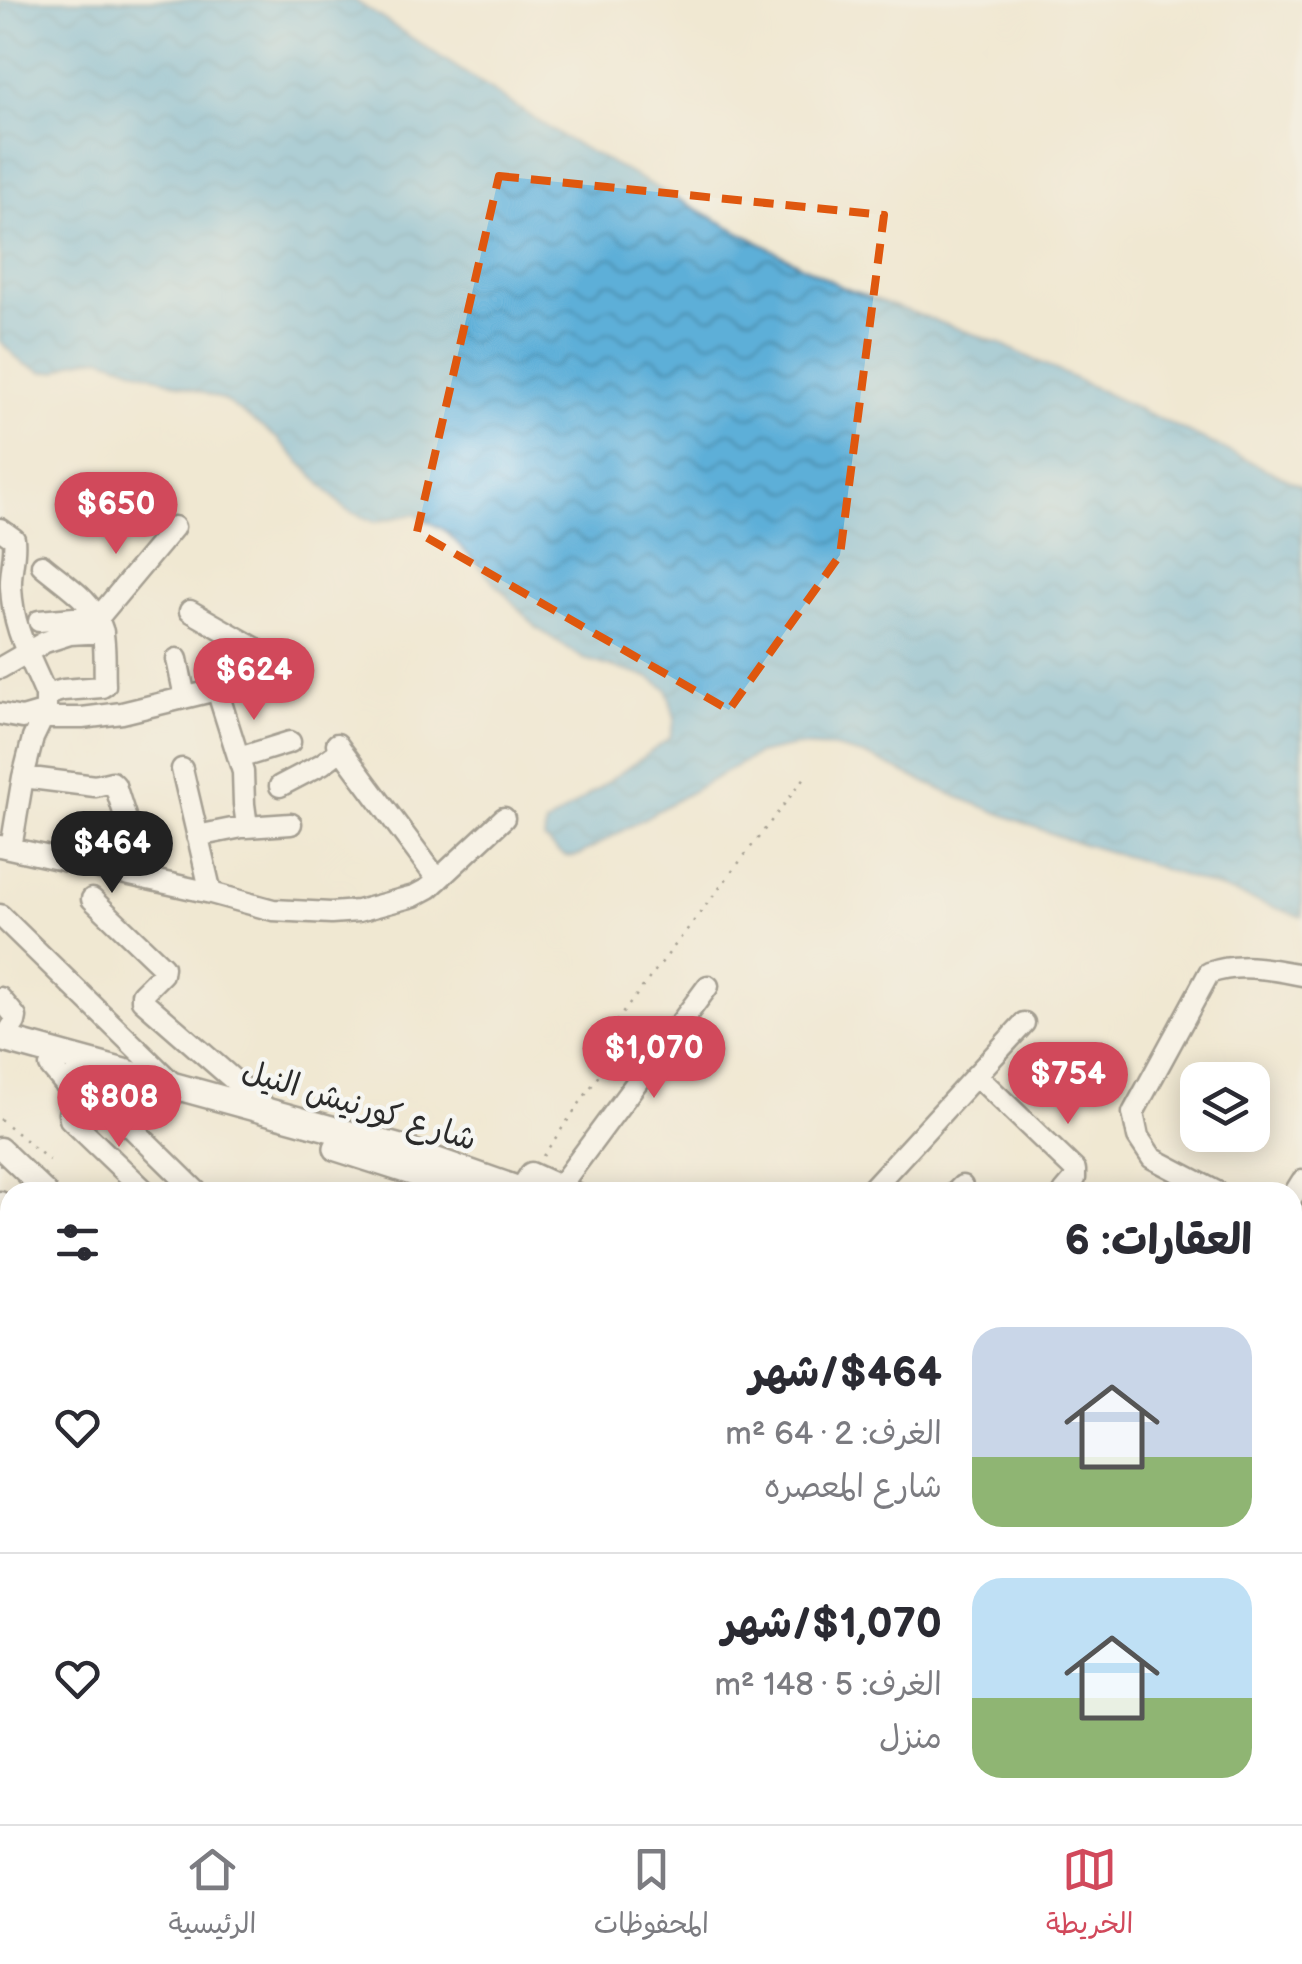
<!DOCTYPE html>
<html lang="ar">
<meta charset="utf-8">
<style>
:root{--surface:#fff;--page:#f7f7f7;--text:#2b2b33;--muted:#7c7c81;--line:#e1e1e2;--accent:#d1495b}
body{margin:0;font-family:"Balsamiq Sans","Playpen Sans Arabic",sans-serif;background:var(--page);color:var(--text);direction:rtl;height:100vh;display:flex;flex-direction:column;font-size:38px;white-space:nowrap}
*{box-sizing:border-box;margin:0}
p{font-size:32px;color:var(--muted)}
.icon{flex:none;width:55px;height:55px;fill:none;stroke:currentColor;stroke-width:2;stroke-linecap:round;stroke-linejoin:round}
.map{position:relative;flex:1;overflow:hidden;direction:ltr}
.side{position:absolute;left:0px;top:1182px;width:1302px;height:642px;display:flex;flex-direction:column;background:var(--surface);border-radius:30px 30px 0 0;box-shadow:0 5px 25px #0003;direction:rtl}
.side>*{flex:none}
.tools{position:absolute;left:1180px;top:1062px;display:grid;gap:20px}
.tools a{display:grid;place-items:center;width:90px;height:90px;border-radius:20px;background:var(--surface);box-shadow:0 5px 25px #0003;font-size:50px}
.price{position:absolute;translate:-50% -85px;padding:0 22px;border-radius:35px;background:var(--accent);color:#fff;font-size:32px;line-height:65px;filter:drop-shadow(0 2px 5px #0008)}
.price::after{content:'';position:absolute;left:50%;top:60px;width:30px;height:22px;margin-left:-15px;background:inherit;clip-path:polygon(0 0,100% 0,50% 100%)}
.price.on{background:#222;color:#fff}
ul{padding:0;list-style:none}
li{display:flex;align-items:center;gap:30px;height:250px;padding:0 50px}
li+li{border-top:2px solid var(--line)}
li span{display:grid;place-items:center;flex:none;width:280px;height:200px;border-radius:30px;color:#555}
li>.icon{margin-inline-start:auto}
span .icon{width:120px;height:120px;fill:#fffc;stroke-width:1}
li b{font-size:42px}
h2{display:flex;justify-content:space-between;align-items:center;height:120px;padding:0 50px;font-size:42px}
.menu{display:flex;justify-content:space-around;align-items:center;height:140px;border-top:2px solid var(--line);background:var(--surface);font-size:28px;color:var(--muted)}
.menu a{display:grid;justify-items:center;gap:5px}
.menu .on{color:var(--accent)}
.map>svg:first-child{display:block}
.water{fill:url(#water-waves);stroke:#446d82;stroke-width:2.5}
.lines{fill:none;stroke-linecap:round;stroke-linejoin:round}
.minor-casing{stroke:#494744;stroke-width:25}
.major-casing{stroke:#494744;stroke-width:30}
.path{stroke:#494744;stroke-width:2.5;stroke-dasharray:2.5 8;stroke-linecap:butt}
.minor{stroke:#fff;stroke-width:20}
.major{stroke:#fff;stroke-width:25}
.marked{fill:none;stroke:#df570e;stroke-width:8;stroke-dasharray:20 12;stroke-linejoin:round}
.labels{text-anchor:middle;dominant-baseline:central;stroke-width:9;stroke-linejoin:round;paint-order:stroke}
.street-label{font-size:32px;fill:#2b2b2b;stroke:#f6f6f2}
</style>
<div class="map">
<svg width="1302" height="1824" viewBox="0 0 1302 1824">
<defs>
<pattern id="water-waves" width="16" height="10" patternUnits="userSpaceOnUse" patternTransform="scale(2.5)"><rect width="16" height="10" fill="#5dafd8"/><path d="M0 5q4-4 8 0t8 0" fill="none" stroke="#4d8faf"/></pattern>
</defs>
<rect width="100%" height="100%" fill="#f6f6f2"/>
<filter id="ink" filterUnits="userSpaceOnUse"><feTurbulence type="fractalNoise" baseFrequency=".01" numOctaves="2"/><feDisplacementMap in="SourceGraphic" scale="20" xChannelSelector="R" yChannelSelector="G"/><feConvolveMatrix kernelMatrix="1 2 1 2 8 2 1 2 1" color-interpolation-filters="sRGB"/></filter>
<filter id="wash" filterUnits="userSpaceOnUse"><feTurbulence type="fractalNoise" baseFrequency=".0048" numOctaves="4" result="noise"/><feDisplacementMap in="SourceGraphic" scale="40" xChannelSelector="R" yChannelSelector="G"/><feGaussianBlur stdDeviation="2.25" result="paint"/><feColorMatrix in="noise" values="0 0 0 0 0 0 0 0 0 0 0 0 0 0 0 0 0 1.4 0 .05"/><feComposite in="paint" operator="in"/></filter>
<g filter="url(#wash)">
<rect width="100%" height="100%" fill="#f0e8d2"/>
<!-- water -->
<path class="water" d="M0 0H354L564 138 846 289 1001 344 1302 486V917L1134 859 1065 839 948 793 870 757 835 748 796 746 758 754 579 855C563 861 555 849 544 839L546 825 670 738 675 719 667 689 648 677 584 659 537 628 446 531 414 514 375 522 346 510 278 439 224 400 101 357 74 362 58 371 44 372 22 363 0 341Z"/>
</g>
<g filter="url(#ink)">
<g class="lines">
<defs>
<path id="minor" d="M0 529 14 539C16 555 10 571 11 587 13 631 30 656 46 695V711L33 738 23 777 11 848
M42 565C63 583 94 601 102 629 106 646 104 667 105 685L102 687 63 690 46 695
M190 611 255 648 222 687 219 696 243 772 244 804 247 826 197 836
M98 618 174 527
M39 621 97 616
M177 659 185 697
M0 668 45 642 70 634 103 632
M0 714 22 718 46 711
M42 718H82L122 713 220 689
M337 744 438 880
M239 758 290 742
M182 769 211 893
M23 777 95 786 112 782 115 785 125 816
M280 786 322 764 341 750
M246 827 291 824
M0 846 211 893 273 910 331 913 358 911 414 896 429 888 504 818
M92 899 163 967 162 974 142 994V1000L267 1109
M0 915 174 1085
M0 998 16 1017 15 1022 4 1039
M50 1066C61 1080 80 1096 69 1113L70 1119 146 1192
M76 1073 197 1192
M976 1075 1075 1170V1179L1064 1192
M0 1148 46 1192
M560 1186 708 986
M520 1190 531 1173 573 1192
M869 1192 1024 1023
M956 1192 962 1186
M1217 1192 1152 1158 1138 1137 1133 1113 1209 973C1240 962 1270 969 1302 975
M1292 1197 1302 1181
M0 1202 10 1212
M1292 1247 1302 1259
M0 1275 10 1285
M0 1335 10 1345
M1292 1361 1302 1346
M0 1390 10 1401
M1292 1457 1302 1440
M0 1475 10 1486
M1292 1529 1302 1534
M0 1582 10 1593
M1292 1678 1302 1683
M0 1695 10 1694
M0 1788 10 1799
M183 1815 191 1824
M273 1815 281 1824
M309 1815 317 1824
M373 1815 381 1824
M435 1815 444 1824
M466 1815 474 1824
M553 1815 561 1824
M672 1815 681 1824
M748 1815 759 1824
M832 1815 842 1824
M887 1815 897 1824
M967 1815 978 1824
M1129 1815 1138 1824
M1043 1824 1049 1815"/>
<path id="major" d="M0 1038 397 1147 525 1192
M337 1148 475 1192
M1188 1815 1196 1824
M1223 1815 1232 1824"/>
</defs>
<!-- minor casing -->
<use href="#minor" class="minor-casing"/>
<!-- major casing -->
<use href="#major" class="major-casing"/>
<!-- path -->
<path class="path" d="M0 1119 49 1160
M543 1156 604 1068 609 1049 606 1037 611 1028 806 776"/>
<!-- minor -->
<use href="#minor" class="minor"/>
<!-- major -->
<use href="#major" class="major"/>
</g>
</g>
<!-- marked area -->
<path d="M0 0H1302V1824H0ZM499 176 884 215 840 555 729 710 417 532Z" fill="#f0e8d2" fill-opacity=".55" fill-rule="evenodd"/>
<path class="marked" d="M499 176 884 215 840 555 729 710 417 532Z"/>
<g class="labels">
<!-- street labels -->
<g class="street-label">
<text transform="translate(359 1106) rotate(17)">شارع كورنيش النيل</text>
</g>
</g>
</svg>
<div class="tools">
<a><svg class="icon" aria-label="layers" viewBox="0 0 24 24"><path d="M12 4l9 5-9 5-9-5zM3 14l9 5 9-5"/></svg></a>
</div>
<b class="price" style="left:116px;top:557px">$650</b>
<b class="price" style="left:254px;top:723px">$624</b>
<b class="price on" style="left:112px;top:896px">$464</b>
<b class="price" style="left:654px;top:1101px">$1,070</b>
<b class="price" style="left:1068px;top:1127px">$754</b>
<b class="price" style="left:119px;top:1150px">$808</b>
<section class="side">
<h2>العقارات: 6<svg class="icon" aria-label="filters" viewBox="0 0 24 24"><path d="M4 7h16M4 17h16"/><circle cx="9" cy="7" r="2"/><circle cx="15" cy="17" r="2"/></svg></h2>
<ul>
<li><span style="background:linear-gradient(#c9d6e8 65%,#8fb573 0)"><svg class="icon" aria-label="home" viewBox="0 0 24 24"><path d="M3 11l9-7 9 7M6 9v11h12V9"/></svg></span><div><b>$464/شهر</b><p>الغرف: 2 · 64 m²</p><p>شارع المعصره</p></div><svg class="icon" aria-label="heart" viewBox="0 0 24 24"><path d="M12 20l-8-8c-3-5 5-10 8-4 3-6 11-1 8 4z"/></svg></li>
<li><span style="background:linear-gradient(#bfe0f5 60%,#8fb573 0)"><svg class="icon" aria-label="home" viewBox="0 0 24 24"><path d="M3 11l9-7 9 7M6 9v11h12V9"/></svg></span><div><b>$1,070/شهر</b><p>الغرف: 5 · 148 m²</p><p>منزل</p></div><svg class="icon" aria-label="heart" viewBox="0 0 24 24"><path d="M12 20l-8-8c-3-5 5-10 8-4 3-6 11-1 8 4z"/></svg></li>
</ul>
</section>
</div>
<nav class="menu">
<a class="on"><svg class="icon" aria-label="map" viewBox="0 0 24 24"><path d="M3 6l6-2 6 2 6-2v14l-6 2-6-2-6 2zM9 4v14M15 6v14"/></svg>الخريطة</a>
<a><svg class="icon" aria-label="saved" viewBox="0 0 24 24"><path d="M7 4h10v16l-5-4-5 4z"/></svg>المحفوظات</a>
<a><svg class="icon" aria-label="home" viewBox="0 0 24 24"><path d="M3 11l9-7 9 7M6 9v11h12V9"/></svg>الرئيسية</a>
</nav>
